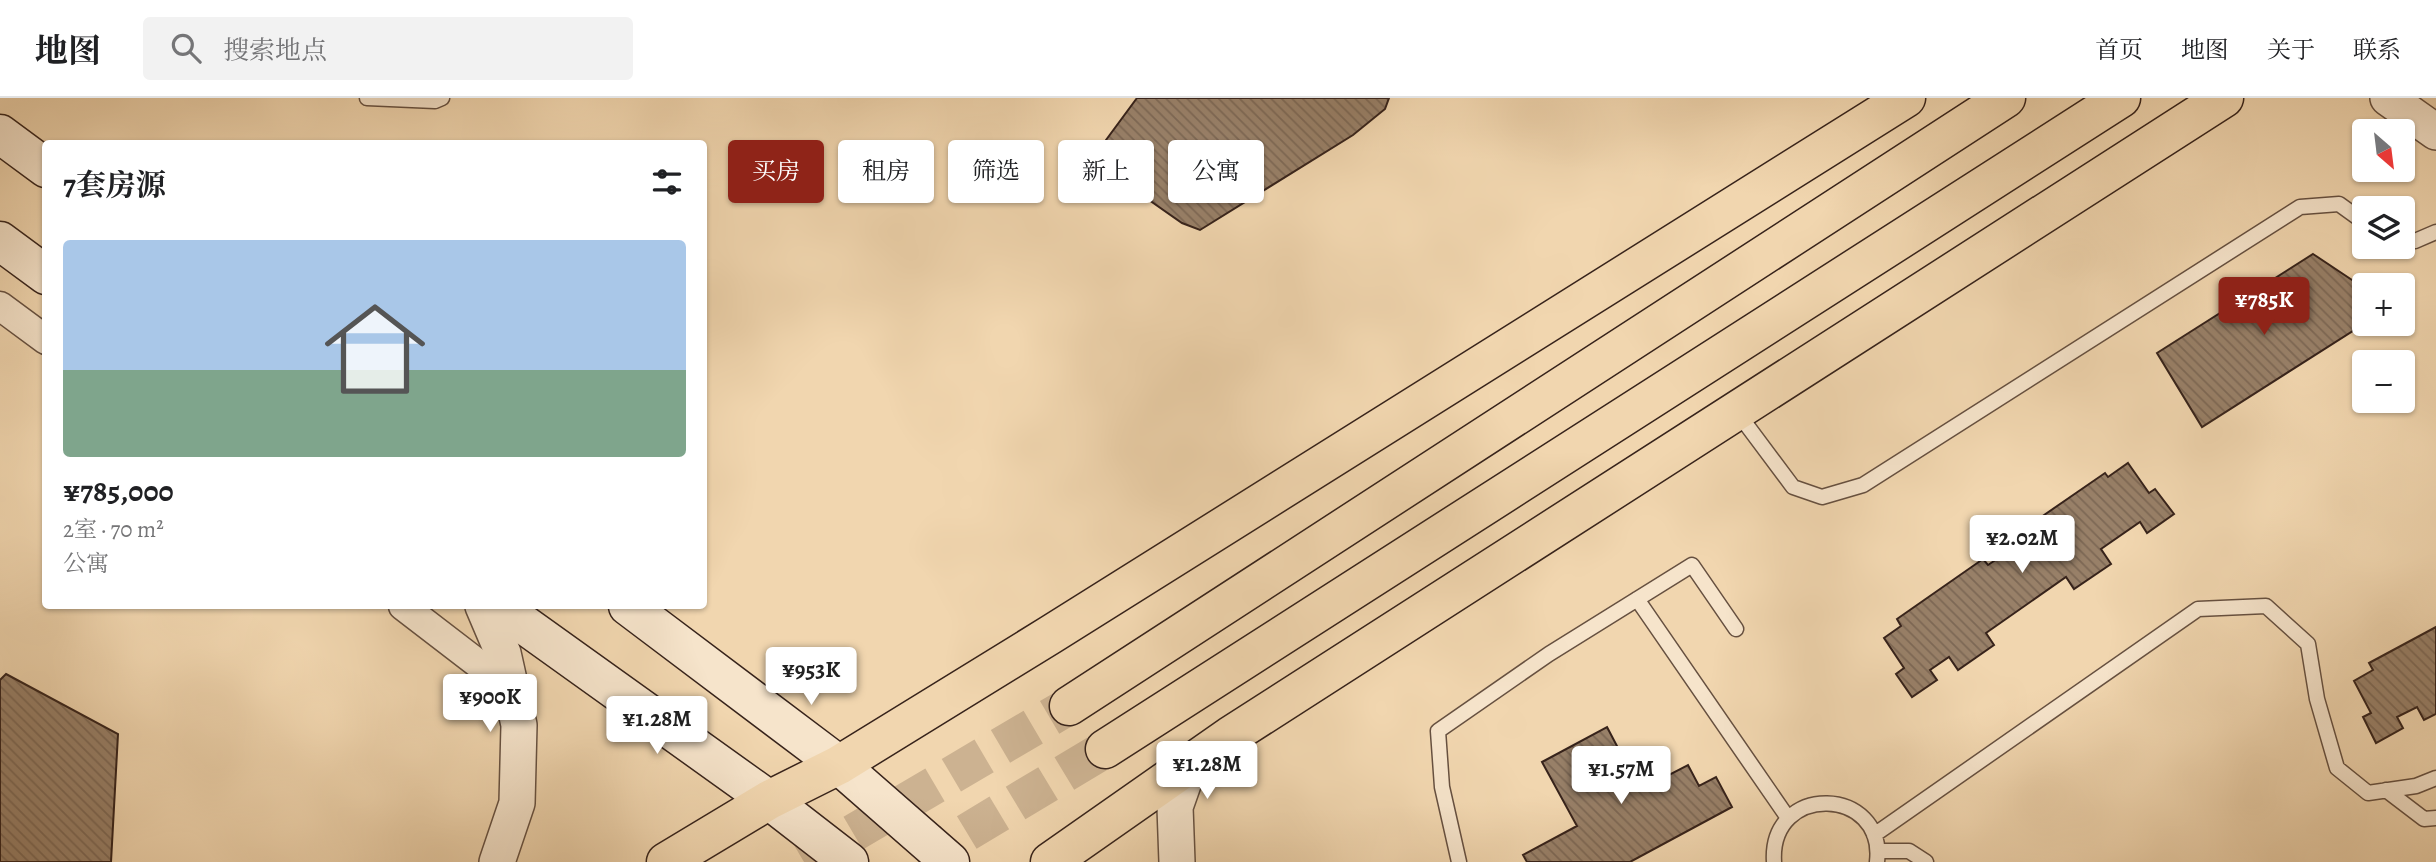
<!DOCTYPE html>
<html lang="zh">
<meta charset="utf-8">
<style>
:root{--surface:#fff;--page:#f2f2f2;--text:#202124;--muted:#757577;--line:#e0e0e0;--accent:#8f2418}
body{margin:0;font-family:Alegreya,"Noto Serif SC",serif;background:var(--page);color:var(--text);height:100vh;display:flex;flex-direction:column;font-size:26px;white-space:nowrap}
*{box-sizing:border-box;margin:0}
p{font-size:23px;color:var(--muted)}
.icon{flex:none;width:38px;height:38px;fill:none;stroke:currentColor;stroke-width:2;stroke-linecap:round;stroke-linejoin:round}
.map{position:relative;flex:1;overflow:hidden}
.sheet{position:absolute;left:42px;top:42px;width:665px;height:469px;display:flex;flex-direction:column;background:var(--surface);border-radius:7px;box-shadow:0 2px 5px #0004}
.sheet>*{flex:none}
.banner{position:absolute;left:728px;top:42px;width:665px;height:63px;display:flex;gap:14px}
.needle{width:46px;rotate:152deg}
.controls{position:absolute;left:2352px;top:21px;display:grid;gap:14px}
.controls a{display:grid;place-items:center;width:63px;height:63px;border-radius:7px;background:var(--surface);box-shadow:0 2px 5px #0004;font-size:35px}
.price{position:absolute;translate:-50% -60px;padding:0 16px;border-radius:7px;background:#fff;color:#222;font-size:23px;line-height:46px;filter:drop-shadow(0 2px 4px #0008)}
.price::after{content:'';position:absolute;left:50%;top:42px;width:21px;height:16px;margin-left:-10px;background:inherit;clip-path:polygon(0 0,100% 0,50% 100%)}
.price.on{background:var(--accent);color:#fff}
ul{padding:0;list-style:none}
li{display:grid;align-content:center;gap:14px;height:371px;padding:0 21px}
li span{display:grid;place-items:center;height:217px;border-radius:7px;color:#555}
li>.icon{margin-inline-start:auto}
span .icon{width:126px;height:126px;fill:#fffc;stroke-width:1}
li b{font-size:30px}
h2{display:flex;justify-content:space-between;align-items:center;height:84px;padding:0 21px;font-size:30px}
.tag{padding:0 24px;border-radius:7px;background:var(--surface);box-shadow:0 2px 5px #0004;font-size:24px;line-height:63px}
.tag.on{background:var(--accent);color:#fff}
header{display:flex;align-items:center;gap:42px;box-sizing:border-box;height:98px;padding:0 35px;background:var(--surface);border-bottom:2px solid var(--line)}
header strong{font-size:33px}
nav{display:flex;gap:38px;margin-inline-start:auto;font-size:24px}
.search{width:490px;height:63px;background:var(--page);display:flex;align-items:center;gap:18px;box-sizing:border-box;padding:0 24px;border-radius:7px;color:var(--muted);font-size:26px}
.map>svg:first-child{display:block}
.building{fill:url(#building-back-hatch);stroke:#37231b;stroke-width:2}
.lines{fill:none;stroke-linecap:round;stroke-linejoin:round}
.primary-tunnel{stroke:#ccb291;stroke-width:38;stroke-dasharray:38 19;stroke-linecap:butt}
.service-casing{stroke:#665040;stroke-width:17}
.minor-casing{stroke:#665040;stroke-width:31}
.tertiary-casing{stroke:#665040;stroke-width:38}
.secondary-casing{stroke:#37231b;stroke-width:41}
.primary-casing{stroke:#37231b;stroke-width:41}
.service{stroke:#f6e4cb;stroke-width:14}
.minor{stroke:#f6e4cb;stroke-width:28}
.tertiary{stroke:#f6e4cb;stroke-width:35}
.secondary{stroke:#f6e4cb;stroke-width:38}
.primary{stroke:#f1d6af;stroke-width:38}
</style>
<header>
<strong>地图</strong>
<div class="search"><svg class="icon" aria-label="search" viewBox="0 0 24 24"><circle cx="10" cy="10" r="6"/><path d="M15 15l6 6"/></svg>搜索地点</div>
<nav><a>首页</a><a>地图</a><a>关于</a><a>联系</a></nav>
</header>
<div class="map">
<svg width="2436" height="764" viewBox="0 0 2436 764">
<defs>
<pattern id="building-back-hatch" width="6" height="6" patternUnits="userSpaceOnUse" patternTransform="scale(1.75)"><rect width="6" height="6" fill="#988068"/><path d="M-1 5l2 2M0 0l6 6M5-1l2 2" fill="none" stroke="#7d6855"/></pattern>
</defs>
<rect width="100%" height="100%" fill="#f1d6af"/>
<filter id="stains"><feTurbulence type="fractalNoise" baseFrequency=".00286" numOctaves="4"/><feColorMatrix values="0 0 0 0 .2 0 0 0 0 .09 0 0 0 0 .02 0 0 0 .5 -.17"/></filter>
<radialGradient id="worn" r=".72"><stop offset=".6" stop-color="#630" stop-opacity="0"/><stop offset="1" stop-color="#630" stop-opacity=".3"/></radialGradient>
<!-- building -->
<path class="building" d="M1137 0H1389L1385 11 1353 37 1200 132 1182 125 1149 102 1107 64 1106 42Z
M2313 156 2364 190V216L2359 229 2202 329 2157 255Z
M2128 365 2149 395 2155 391 2174 416 2147 435 2140 424 2101 451 2111 466 2074 491 2066 479 1986 535 1994 547 1958 572 1949 559 1930 572 1937 582 1912 599 1896 576 1904 570 1884 540 1901 528 1897 521 1983 461 1988 467 2024 443 2018 435 2105 375 2108 379Z
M2436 529V616L2424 622 2417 609 2397 619 2403 630 2376 645 2363 619 2371 615 2354 583 2373 572 2369 565Z
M6 576 118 636 111 764H0V582Z
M1607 629 1640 692 1688 667 1699 688 1716 679 1732 709 1630 764H1527L1523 757 1577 728 1542 664Z"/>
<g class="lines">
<!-- primary-tunnel -->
<path class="primary-tunnel" d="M804 764 1069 608
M918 764 1105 651"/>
<defs>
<path id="service" d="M367 0 435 3 442 0
M2403 141 2415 143 2436 134
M1737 314 1793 389 1822 399 1863 387 2300 109 2339 106 2364 124
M1637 501 1788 720
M2386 692 2424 721 2436 720
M1874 737 2198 511 2266 508 2308 546 2317 601 2337 670 2368 695 2416 688 2436 680
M1878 753H1909L1926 764
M1459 764 1442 689 1438 633 1549 556 1692 467 1736 531
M1774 764C1769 684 1886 688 1877 764"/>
<path id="minor" d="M0 208 46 242
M403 508 511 591"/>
<path id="tertiary" d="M2388 0 2436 34
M483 508 503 555 519 627 517 705 497 764
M1177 764 1175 709 1188 672 1204 659"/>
<path id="secondary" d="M0 36 46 70
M0 143 46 177
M498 508 769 702 849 764
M628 508 839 667 950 764"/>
<path id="primary" d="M1069 608 2006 0
M1105 651 2121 0
M666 764 769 702 839 667 1050 537 1906 0
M1050 764 1230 638 2224 0"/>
</defs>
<!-- service casing -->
<use href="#service" class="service-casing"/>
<!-- minor casing -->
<use href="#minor" class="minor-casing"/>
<!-- tertiary casing -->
<use href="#tertiary" class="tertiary-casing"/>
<!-- secondary casing -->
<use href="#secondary" class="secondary-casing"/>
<!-- primary casing -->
<use href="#primary" class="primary-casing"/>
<!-- service -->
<use href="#service" class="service"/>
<!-- minor -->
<use href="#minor" class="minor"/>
<!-- tertiary -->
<use href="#tertiary" class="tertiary"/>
<!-- secondary -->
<use href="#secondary" class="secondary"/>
<!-- primary -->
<use href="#primary" class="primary"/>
</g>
<rect width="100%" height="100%" filter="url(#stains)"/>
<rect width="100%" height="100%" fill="url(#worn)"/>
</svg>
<div class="controls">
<a><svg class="needle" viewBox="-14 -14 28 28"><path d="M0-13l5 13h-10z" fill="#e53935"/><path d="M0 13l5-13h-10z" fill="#757577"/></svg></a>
<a><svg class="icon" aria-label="layers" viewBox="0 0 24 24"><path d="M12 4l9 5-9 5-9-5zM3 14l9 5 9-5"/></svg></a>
<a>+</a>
<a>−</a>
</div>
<b class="price on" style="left:2264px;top:239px">¥785K</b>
<b class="price" style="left:2022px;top:477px">¥2.02M</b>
<b class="price" style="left:811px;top:609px">¥953K</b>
<b class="price" style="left:490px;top:636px">¥900K</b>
<b class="price" style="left:657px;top:658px">¥1.28M</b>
<b class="price" style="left:1207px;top:703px">¥1.28M</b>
<b class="price" style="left:1621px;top:708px">¥1.57M</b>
<div class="banner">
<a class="tag on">买房</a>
<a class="tag">租房</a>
<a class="tag">筛选</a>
<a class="tag">新上</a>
<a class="tag">公寓</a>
</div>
<section class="sheet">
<h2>7套房源<svg class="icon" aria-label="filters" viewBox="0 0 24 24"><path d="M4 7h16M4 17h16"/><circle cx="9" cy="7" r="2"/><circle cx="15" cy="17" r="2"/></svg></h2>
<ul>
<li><span style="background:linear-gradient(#a9c7e8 60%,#7fa58c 0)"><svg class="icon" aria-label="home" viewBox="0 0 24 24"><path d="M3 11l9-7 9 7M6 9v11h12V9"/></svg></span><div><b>¥785,000</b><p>2室 · 70 m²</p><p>公寓</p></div></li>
</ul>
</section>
</div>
